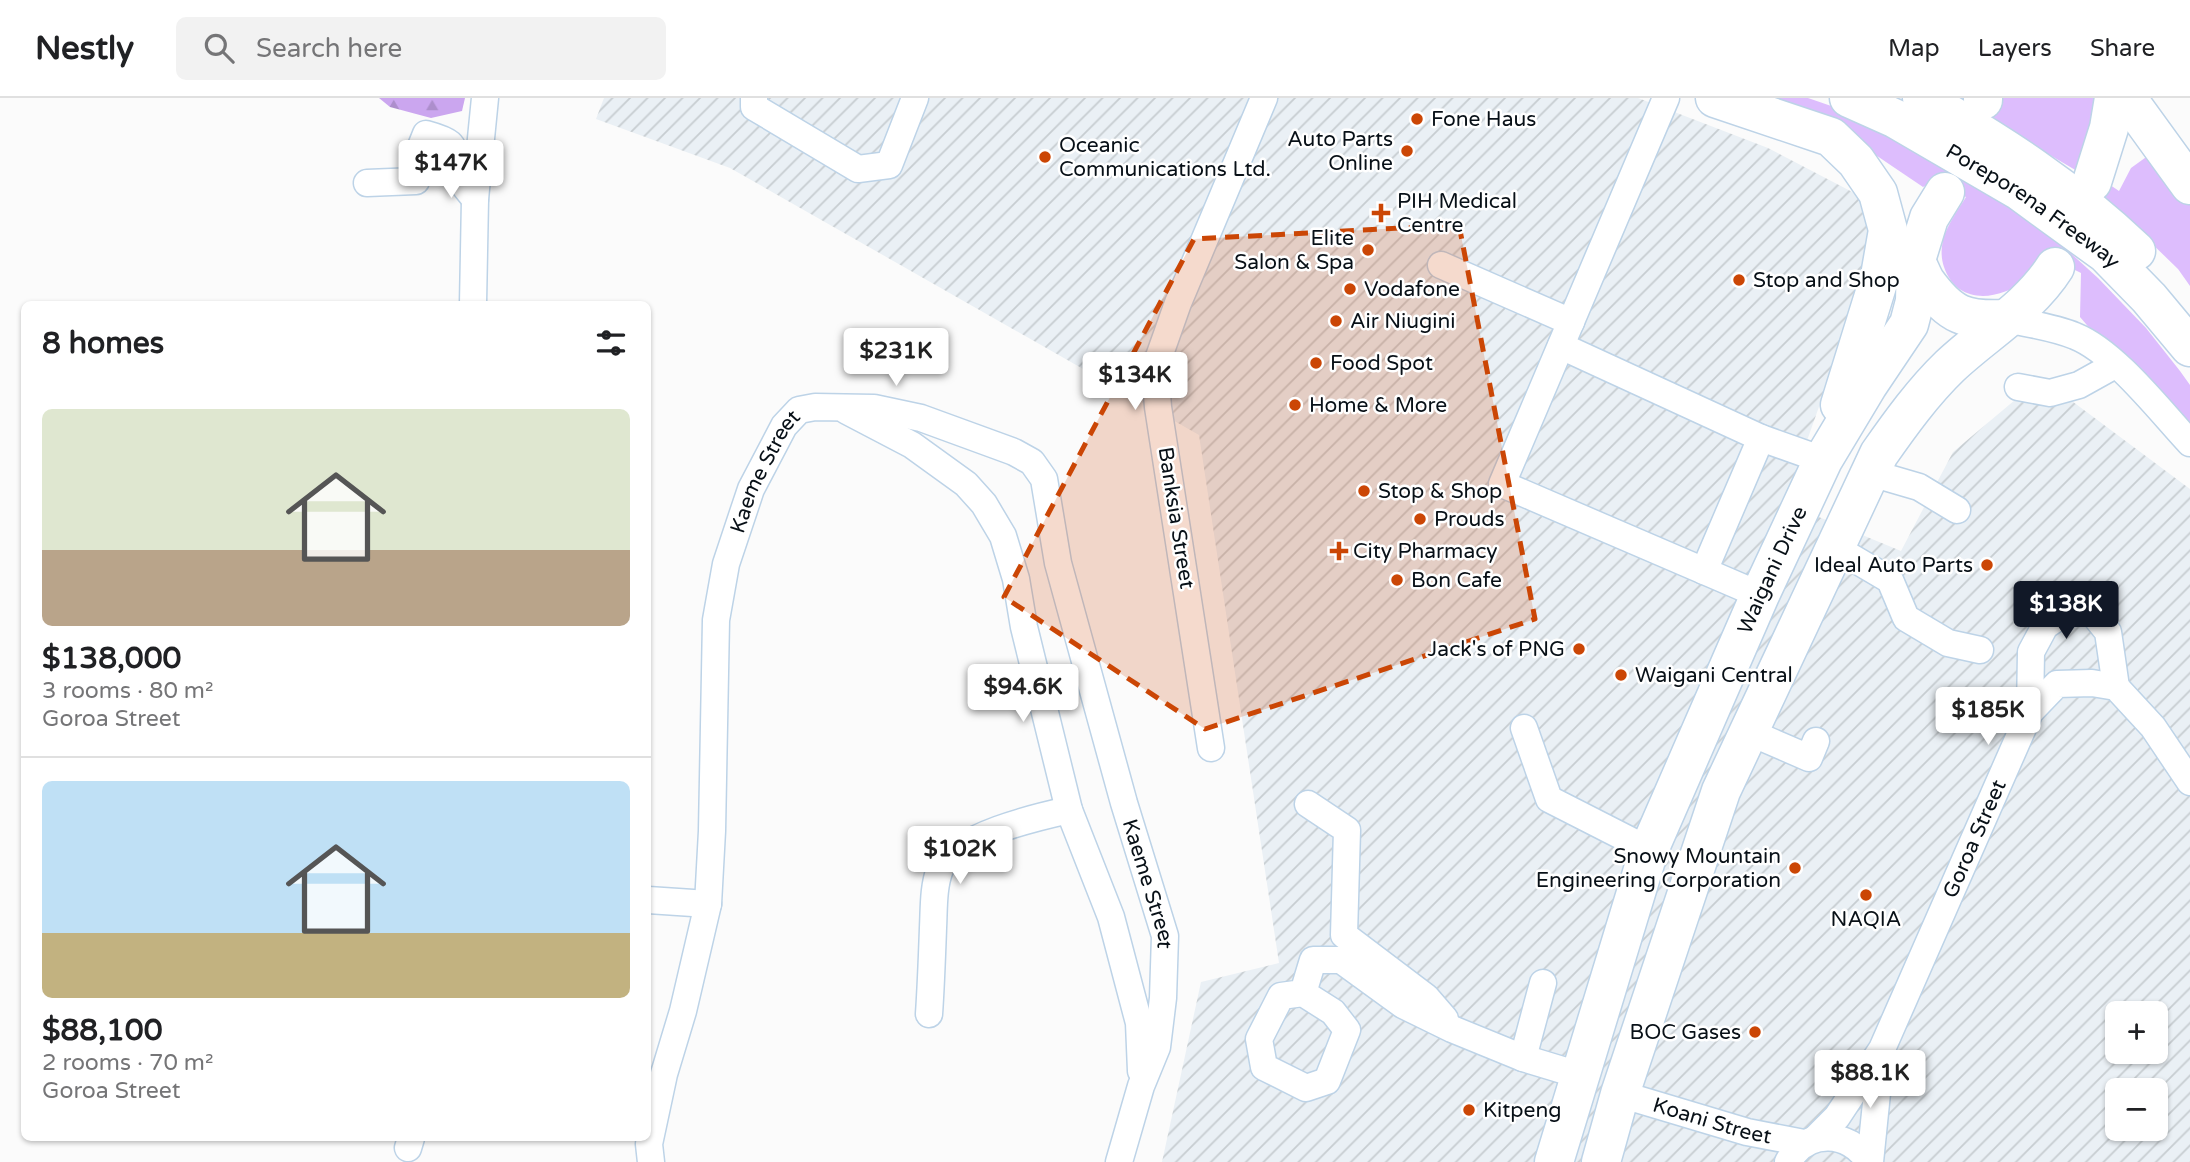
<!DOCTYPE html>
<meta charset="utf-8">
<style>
:root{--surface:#fff;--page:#f2f2f2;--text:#202124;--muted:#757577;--line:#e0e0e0;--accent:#111827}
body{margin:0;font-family:"Varela Round",sans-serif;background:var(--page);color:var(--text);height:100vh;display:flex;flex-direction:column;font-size:26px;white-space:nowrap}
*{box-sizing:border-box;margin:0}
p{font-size:23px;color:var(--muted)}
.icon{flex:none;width:38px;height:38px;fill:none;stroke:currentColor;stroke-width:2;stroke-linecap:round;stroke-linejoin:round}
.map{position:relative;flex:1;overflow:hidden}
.side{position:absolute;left:21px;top:203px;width:630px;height:840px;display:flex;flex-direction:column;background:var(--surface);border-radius:10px;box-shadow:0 2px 5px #0004}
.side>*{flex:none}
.tools{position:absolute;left:2105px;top:903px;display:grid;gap:14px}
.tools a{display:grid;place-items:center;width:63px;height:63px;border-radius:10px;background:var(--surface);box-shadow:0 2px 5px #0004;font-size:35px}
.price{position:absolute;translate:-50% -60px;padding:0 16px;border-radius:7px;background:#fff;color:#222;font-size:23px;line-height:46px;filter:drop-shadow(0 2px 4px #0008)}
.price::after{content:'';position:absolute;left:50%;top:42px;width:21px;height:16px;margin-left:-10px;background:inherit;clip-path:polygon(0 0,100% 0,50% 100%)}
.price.selected{background:var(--accent);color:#fff}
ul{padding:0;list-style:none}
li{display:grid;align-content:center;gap:14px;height:371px;padding:0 21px}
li+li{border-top:2px solid var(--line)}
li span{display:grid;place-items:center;height:217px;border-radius:10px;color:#555}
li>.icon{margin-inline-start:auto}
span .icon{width:126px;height:126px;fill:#fffc;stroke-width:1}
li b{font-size:30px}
h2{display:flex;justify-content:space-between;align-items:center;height:84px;padding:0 21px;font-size:30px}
header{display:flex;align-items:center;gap:42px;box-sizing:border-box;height:98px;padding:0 35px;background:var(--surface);border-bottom:2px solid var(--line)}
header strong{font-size:33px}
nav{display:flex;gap:38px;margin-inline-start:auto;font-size:24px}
.search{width:490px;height:63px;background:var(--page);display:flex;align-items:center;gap:18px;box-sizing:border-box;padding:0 24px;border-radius:10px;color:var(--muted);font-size:26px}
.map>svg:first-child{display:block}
.industrial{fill:url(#industrial-furrows);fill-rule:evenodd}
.grass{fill:#ddbdfd}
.forest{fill:url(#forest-firs)}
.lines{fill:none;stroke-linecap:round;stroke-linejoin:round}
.minor-casing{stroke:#bdd3e7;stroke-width:29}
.highway-casing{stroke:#bdd3e7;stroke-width:41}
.minor{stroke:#fff;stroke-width:26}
.highway{stroke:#fff;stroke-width:38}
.marked{fill:#cb4605;fill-opacity:0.2;stroke:#cb4605;stroke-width:5;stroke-dasharray:14 9;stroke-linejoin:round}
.poi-dot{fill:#cb4605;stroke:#fff;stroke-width:2.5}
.labels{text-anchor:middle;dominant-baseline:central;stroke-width:5;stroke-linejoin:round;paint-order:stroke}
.poi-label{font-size:21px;fill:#081017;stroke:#fff;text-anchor:start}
.street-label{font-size:21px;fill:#081017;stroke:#fff}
</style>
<header>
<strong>Nestly</strong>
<div class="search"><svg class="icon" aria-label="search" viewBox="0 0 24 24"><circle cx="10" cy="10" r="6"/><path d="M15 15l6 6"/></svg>Search here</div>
<nav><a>Map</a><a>Layers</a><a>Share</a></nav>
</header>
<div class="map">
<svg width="2190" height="1064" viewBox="0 0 2190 1064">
<defs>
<pattern id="industrial-furrows" width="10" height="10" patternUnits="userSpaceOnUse" patternTransform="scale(1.75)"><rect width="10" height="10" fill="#eaf0f5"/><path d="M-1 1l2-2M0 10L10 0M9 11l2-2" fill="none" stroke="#c7cdd1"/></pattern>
<pattern id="forest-firs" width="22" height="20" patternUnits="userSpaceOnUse" patternTransform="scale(1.75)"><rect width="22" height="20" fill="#cba6ef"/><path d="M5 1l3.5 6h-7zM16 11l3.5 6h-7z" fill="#ad8ecc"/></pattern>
</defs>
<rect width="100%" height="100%" fill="#fbfbfb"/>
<!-- industrial -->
<path class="industrial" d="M604 0H1638L1768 50 1883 110 1851 218 1785 405 1901 453 1953 354 2041 280 2190 391V1064H1162L1201 884 1279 865 1199 337 730 70 596 21ZM2118 915H2156V954H2118ZM2118 992H2156V1031H2118Z"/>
<!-- grass -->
<path class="grass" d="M1762 0H1808L1837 10 1912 45 2043 130 2098 180 2146 230 2180 273 2190 287V324L2137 272 2092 233 2080 219 2081 175 2045 157C2039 165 2033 177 2025 183 1997 203 1957 207 1944 169 1941 160 1941 152 1943 142 1947 127 1958 112 1966 99L1930 85 1923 89 1849 39Z
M1946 0H2097L2082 68 2119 93 2131 70 2149 57 2190 107V188L2178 171 2077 73 2016 37Z"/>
<!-- forest -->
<path class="forest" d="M379 0H465L462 13 431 20 390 9Z"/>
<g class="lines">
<defs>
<g id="minor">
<path d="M754 0V9L858 71 889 67 915 0"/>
<path d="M1666 0 1502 386 1760 497"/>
<path d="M367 85 416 83 420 51 426 36C463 46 449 49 459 78 461 86 470 94 475 101"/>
<path d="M1441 167 1571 224"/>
<path d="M473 206 475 101 485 0"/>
<path d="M2006 221C2029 226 2054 229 2075 238 2115 254 2160 313 2190 345"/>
<path d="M1561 248 1761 340 1823 362"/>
<path d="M2018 289 2050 295 2079 287 2115 267"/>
<path d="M847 313 912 347 966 386 984 406 1003 438 1016 481 1024 529 1069 712 1111 819 1139 925 1141 973"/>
<path d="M1871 375 1919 389 1957 412"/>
<path d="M1834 449 1890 482 1906 520 1948 545 1980 552"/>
<path d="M1704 473 1761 340"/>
<path d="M2030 614 2031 554 2045 528 2067 513H2091L2108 534 2116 589"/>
<path d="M1524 630 1549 701 1649 752"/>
<path d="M1749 634 1809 660 1816 643"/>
<path d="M1211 650 1158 309 1155 270 1178 205 1264 0"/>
<path d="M1308 706 1347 732 1344 837 1426 899 1445 921"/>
<path d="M648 802 708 806"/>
<path d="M1543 885 1523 960 1579 977"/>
<path d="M1303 895 1281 898 1259 941 1264 969 1306 990 1327 983 1347 932 1333 914 1303 895 1313 862H1341L1403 907 1452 931 1523 960"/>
<path d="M929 916C931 887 932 858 933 830 934 811 933 789 940 771 954 738 1037 719 1069 712"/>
<path id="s1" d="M1620 996 1747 1034 1804 1045"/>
<path id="s2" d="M1816 1040 1837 1019 1882 951 2030 614 2057 586 2092 585 2116 589 2153 629 2190 684"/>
<path d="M408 1050 411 1040"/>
<path id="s3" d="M651 1064 649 1046 664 976 683 913 708 806 712 733 716 522 726 466 751 391 784 328 799 312 815 309 874 310 921 320 1014 354 1032 364 1044 381 1058 465 1124 705 1165 838 1163 900 1157 949 1141 988 1119 1064"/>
<path d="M1788 1064C1807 1031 1849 1032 1869 1064"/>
<path d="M1870 1064 1881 956"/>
</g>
<g id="highway">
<path d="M1715 0 1831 39 1856 63 1878 95 1888 132 1880 178 1840 307"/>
<path id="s4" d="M1849 0 1896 21 2018 92 2106 156 2149 200 2190 249"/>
<path d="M1922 0C2001 46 2069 89 2136 153"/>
<path d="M2127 0 2190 87"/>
<path d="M1983 2V0"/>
<path d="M2092 84 2109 30 2114 0"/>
<path d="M1913 159C1919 167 1921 176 1926 184 1951 218 1965 223 2006 221"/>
<path id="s5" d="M1554 1064 1649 752 1760 497 1823 362 1868 287 1909 226 1915 203 1916 162 1929 120 1945 94"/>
<path d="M1601 1064 1620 996 1721 693 1879 356C1900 326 1923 294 1950 268 1985 235 2029 210 2055 169"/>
</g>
</defs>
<!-- minor casing -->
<use href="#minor" class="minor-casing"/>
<!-- highway casing -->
<use href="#highway" class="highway-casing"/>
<!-- minor -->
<use href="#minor" class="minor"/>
<!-- highway -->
<use href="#highway" class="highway"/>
</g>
<!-- marked area -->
<path class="marked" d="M1459 127 1535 521 1205 631 1004 499 1194 141Z"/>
<!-- markers -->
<g class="poi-dot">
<circle cx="1417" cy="21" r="7"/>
<circle cx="1407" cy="53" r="7"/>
<circle cx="1045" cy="59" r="7"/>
<path d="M1377.5 104.5h7v7h7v7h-7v7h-7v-7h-7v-7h7z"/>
<circle cx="1368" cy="152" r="7"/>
<circle cx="1739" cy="182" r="7"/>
<circle cx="1350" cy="191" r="7"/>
<circle cx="1336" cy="223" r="7"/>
<circle cx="1316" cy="265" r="7"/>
<circle cx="1295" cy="307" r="7"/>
<circle cx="1364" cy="393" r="7"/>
<circle cx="1420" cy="421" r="7"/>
<path d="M1335.5 442.5h7v7h7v7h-7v7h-7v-7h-7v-7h7z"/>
<circle cx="1987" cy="467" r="7"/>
<circle cx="1397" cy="482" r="7"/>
<circle cx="1579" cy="551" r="7"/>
<circle cx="1621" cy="577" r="7"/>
<circle cx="1795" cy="770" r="7"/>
<circle cx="1866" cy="797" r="7"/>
<circle cx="1755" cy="934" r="7"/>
<circle cx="1469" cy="1012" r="7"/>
</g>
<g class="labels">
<!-- poi labels -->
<g class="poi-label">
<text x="1431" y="21">Fone Haus</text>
<text x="1393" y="41" text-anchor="end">Auto Parts<tspan x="1393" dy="24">Online</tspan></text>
<text x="1059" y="47">Oceanic<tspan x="1059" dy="24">Communications Ltd.</tspan></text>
<text x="1397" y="103">PIH Medical<tspan x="1397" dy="24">Centre</tspan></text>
<text x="1354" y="140" text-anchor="end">Elite<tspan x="1354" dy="24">Salon &amp; Spa</tspan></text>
<text x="1753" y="182">Stop and Shop</text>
<text x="1364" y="191">Vodafone</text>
<text x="1350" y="223">Air Niugini</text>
<text x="1330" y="265">Food Spot</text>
<text x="1309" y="307">Home &amp; More</text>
<text x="1378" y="393">Stop &amp; Shop</text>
<text x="1434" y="421">Prouds</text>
<text x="1353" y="453">City Pharmacy</text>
<text x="1973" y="467" text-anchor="end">Ideal Auto Parts</text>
<text x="1411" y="482">Bon Cafe</text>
<text x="1565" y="551" text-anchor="end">Jack's of PNG</text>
<text x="1635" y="577">Waigani Central</text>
<text x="1781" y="758" text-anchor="end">Snowy Mountain<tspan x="1781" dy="24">Engineering Corporation</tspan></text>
<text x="1866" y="821" text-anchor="middle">NAQIA</text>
<text x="1741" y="934" text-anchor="end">BOC Gases</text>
<text x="1483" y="1012">Kitpeng</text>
</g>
<!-- street labels -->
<g class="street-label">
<text stroke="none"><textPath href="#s4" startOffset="214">Poreporena Freeway</textPath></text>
<text stroke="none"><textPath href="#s3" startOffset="707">Kaeme Street</textPath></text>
<text transform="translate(1176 420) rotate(81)">Banksia Street</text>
<text stroke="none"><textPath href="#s5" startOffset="632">Waigani Drive</textPath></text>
<text stroke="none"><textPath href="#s2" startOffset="341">Goroa Street</textPath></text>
<text stroke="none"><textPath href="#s3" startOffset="1461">Kaeme Street</textPath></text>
<text stroke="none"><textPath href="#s1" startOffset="96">Koani Street</textPath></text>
</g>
</g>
</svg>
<div class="tools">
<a>+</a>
<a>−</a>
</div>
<b class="price" style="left:451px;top:102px">$147K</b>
<b class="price" style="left:896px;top:290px">$231K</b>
<b class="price" style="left:1135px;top:314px">$134K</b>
<b class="price selected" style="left:2066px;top:543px">$138K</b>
<b class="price" style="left:1023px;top:626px">$94.6K</b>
<b class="price" style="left:1988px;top:649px">$185K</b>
<b class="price" style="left:960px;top:788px">$102K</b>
<b class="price" style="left:1870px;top:1012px">$88.1K</b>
<section class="side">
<h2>8 homes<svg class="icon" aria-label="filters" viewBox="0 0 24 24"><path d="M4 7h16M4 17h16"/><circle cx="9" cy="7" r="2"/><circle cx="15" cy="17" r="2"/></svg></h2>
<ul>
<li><span style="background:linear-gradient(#dfe7d0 65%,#b9a48a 0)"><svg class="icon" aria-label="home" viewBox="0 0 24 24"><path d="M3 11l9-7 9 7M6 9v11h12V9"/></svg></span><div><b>$138,000</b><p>3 rooms · 80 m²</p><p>Goroa Street</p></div></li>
<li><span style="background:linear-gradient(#bfe0f5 70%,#c2b280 0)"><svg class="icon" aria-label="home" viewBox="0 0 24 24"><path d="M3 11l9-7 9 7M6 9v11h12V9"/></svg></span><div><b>$88,100</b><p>2 rooms · 70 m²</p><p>Goroa Street</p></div></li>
</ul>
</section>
</div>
